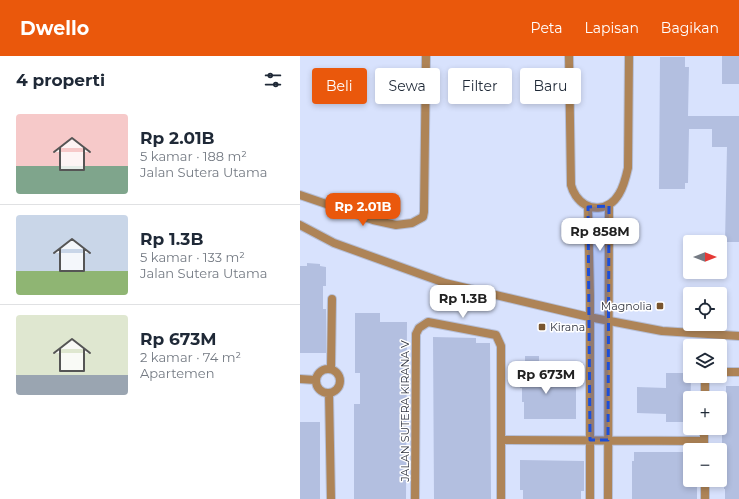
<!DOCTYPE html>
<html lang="id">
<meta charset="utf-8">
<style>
:root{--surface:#fff;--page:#f2f2f3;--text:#1f2937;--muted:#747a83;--line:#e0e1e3;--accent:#ea580c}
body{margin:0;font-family:Montserrat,sans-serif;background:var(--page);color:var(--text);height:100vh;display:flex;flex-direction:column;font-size:15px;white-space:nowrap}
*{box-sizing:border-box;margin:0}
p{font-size:13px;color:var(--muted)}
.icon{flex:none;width:22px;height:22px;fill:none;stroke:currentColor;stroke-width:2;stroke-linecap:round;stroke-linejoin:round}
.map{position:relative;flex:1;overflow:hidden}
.details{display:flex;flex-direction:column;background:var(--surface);width:300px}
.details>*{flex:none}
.hud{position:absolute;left:12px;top:12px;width:367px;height:36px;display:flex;gap:8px}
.needle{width:26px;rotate:90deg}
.controls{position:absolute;left:383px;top:179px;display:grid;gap:8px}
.controls a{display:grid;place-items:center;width:44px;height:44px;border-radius:4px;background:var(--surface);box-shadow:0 2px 6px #0003;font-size:20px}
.price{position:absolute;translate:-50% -34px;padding:0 9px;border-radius:8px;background:#fff;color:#222;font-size:13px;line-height:26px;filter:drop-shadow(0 1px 2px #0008)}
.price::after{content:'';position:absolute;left:50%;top:24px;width:12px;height:9px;margin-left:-6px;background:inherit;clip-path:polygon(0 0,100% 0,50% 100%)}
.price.selected{background:var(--accent);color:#fff}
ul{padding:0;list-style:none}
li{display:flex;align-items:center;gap:12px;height:100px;padding:0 16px}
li+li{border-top:1px solid var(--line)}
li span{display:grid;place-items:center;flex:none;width:112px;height:80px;border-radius:4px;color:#555}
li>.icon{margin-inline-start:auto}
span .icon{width:48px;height:48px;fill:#fffc;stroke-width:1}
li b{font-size:17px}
h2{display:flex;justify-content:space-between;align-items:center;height:48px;padding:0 16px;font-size:17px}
.pill{padding:0 14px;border-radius:4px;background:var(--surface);box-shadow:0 2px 6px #0003;font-size:14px;line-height:36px}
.pill.selected{background:var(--accent);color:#fff}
header{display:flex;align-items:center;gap:24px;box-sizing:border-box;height:56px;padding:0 20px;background:var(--accent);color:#fff}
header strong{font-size:19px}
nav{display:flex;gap:22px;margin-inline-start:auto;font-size:14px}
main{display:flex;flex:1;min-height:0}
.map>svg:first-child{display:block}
.building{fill:#b3bfe0}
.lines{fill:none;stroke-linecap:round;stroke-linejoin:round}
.minor-casing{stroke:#b6bfd7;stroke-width:10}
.tertiary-casing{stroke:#b6bfd7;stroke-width:10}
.minor{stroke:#ae8457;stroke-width:8}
.tertiary{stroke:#ae8457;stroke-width:8}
.marked{fill:#1d4ed8;fill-opacity:0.2;stroke:#1d4ed8;stroke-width:3;stroke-dasharray:8 5;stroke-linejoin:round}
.poi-dot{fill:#79552f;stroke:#fff;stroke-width:1.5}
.labels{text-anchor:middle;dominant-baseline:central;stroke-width:3;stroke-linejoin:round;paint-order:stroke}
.poi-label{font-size:11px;fill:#2f3340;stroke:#fff;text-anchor:end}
.street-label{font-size:11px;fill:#2f3340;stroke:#fff}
</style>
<header>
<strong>Dwello</strong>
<nav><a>Peta</a><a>Lapisan</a><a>Bagikan</a></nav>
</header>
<main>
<section class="details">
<h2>4 properti<svg class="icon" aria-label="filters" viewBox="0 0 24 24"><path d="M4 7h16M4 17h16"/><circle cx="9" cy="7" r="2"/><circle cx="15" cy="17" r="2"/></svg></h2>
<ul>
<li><span style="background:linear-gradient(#f6c9c9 65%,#7fa58c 0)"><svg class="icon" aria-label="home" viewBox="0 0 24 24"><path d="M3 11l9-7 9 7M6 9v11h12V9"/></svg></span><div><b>Rp 2.01B</b><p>5 kamar · 188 m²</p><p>Jalan Sutera Utama</p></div></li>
<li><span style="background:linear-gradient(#c9d6e8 70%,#8fb573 0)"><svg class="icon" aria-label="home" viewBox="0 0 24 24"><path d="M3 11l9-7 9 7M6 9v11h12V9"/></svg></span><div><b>Rp 1.3B</b><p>5 kamar · 133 m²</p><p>Jalan Sutera Utama</p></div></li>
<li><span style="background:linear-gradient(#dfe7d0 75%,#9aa5b1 0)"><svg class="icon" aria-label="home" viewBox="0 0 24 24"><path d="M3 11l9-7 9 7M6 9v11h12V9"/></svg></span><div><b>Rp 673M</b><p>2 kamar · 74 m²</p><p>Apartemen</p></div></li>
</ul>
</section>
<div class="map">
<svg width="439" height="443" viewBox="0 0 439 443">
<rect width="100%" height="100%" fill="#d8e2fd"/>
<!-- building -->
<path class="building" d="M422 0H439V28H422Z
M360 1H385V11H389L388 60H439V186H425L427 91H412V73H389L388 127H385V133H359Z
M7 207 20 208V210L26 211V230H23V253H26V297H0V210H7Z
M55 257H80V266H107L106 443H54V348H60V317H55Z
M133 281 176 282V287H190L191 443H134Z
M225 300H239V317H251V329H276V363H224V346H222V332H220L221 318H225Z
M366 317H390L391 320 390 366H366V358L337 357V331L366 332Z
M426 330H439V443H425V433H424V413H422V373H426Z
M0 366H20V443H0Z
M334 396H390V424L391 428H397V443H332V405H334Z
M220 404 284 405V435H281V443H223V434H220Z"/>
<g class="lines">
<defs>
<path id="minor" d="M269 0 271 129C272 133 274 137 276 140 288 157 309 155 319 138 324 130 326 121 328 112L329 0
M0 139 73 164 96 169 112 167 123 161 124 156 126 0
M288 151 290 239V443
M31 312 32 243
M16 325a12 12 0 1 1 24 0a12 12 0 1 1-24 0Z
M420 316H439
M0 323 15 324
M29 337 31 443
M405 342V322L407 320
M201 384 404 385
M404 394V372
M405 424V443
M115 443 116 278 119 272 128 266 196 279 201 290V443
M308 443 309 150"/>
<path id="tertiary" d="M0 169 34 187 145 227 289 261 362 275 439 280"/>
</defs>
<!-- minor casing -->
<use href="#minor" class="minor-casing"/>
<!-- tertiary casing -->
<use href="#tertiary" class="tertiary-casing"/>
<!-- minor -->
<use href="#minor" class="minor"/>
<!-- tertiary -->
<use href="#tertiary" class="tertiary"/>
</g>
<!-- marked area -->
<path class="marked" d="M309 150 308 384H290L288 151Z"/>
<!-- markers -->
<g class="poi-dot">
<rect x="356" y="246" width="8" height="8" rx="2"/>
<rect x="238" y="267" width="8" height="8" rx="2"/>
</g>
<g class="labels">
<!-- poi labels -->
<g class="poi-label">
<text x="352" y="250">Magnolia</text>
<text x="250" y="271" text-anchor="start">Kirana</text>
</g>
<!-- street labels -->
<g class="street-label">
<text transform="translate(105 355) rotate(-90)">JALAN SUTERA KIRANA V</text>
</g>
</g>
</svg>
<div class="controls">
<a><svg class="needle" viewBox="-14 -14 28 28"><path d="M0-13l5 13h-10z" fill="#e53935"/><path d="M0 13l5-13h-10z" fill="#747a83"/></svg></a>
<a><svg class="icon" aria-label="locate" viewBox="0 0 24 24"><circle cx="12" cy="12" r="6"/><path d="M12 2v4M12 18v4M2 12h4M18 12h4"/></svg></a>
<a><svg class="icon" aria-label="layers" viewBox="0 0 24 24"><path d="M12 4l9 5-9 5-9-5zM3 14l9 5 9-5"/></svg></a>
<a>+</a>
<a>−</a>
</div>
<b class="price selected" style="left:63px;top:171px">Rp 2.01B</b>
<b class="price" style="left:300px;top:196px">Rp 858M</b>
<b class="price" style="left:163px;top:263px">Rp 1.3B</b>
<b class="price" style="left:246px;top:339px">Rp 673M</b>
<div class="hud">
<a class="pill selected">Beli</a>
<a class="pill">Sewa</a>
<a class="pill">Filter</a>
<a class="pill">Baru</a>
</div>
</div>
</main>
